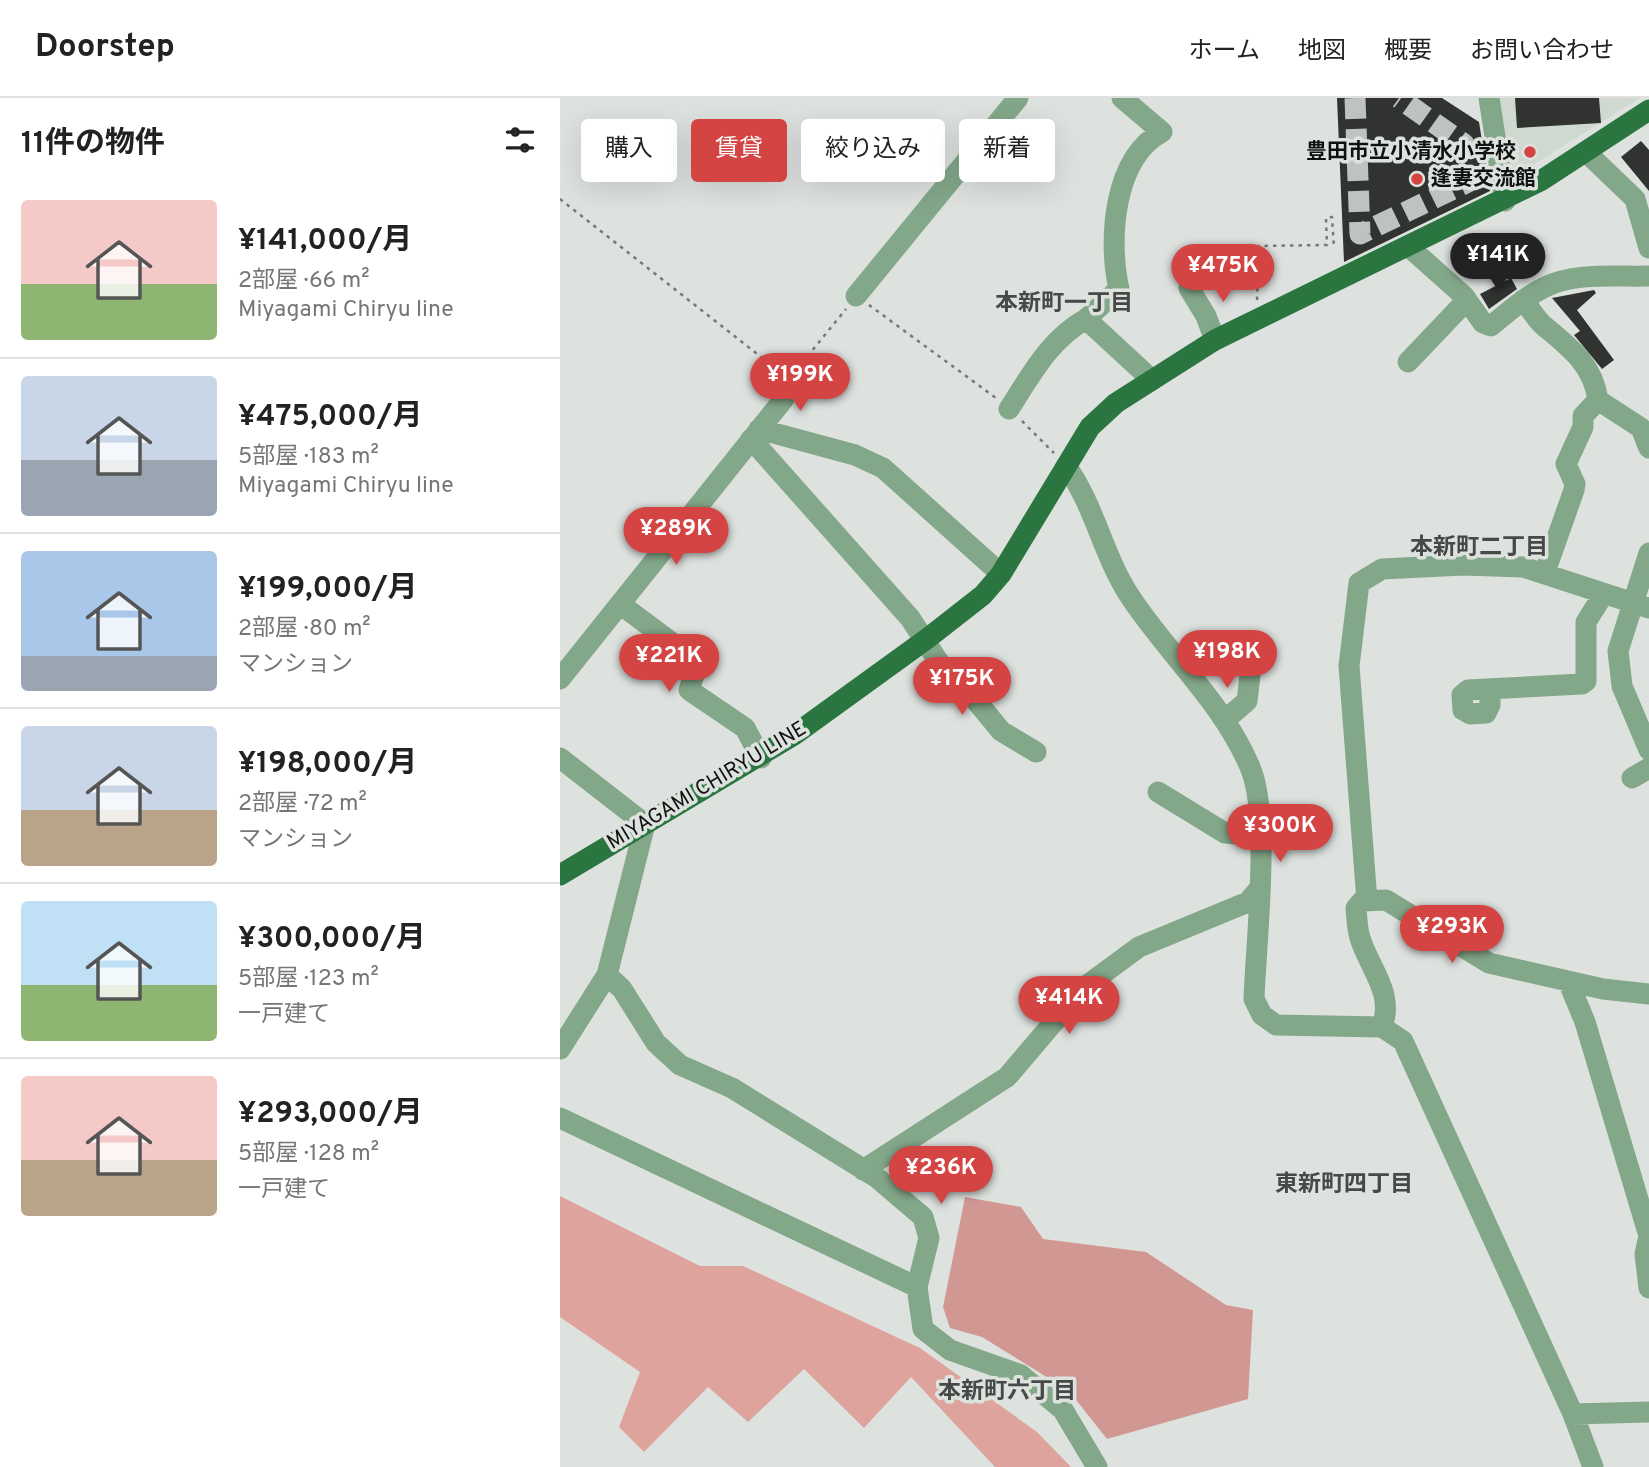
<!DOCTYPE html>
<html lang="ja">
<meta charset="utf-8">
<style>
:root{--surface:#fff;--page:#f2f2f2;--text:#222;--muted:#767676;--line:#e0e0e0;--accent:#d34443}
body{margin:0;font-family:Overpass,"Noto Sans JP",sans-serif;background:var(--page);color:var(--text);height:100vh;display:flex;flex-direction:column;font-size:26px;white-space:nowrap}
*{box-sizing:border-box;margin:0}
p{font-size:23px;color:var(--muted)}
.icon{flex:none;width:38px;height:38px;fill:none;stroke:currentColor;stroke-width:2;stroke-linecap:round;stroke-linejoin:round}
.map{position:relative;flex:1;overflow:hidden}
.sheet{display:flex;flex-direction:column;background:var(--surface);width:560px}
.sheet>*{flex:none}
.hud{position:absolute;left:21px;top:21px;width:665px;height:63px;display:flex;gap:14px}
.price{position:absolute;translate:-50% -60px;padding:0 16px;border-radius:24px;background:var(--accent);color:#fff;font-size:23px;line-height:46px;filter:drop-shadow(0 2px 4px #0008)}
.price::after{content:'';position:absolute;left:50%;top:42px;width:21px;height:16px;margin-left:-10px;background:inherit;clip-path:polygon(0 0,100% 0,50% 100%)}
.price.active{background:#222;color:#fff}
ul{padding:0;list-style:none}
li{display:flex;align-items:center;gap:21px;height:175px;padding:0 21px}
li+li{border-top:2px solid var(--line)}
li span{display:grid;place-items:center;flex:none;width:196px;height:140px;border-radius:7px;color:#555}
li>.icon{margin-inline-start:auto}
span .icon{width:84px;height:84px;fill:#fffc;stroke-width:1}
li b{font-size:30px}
h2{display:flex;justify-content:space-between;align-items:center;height:84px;padding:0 21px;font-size:30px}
.chip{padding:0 24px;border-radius:7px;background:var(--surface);box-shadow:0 7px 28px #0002;font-size:24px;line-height:63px}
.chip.active{background:var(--accent);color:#fff}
header{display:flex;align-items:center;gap:42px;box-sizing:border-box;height:98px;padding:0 35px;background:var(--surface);border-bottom:2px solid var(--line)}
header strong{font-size:33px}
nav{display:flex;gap:38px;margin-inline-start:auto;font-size:24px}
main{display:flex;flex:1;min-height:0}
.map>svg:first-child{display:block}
.built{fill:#cfd9d0}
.forest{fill:#dea39d}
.water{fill:#d19792}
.building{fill:#303330}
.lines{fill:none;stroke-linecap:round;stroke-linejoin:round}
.minor-tunnel{stroke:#bfc3c0;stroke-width:21;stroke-dasharray:21 10;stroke-linecap:butt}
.path{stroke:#767976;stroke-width:2.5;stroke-dasharray:3.5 5;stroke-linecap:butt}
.minor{stroke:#83a789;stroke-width:21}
.major{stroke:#2a7540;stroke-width:21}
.poi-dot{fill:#d34443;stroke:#dee2df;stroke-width:2.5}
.labels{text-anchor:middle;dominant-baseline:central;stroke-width:7;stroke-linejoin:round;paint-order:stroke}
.poi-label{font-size:21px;font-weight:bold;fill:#101210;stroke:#dee2df;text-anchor:end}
.street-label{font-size:21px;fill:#101210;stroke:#dee2df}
.neighbourhood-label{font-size:23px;font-weight:bold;fill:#464946;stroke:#dee2df}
</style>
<header>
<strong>Doorstep</strong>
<nav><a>ホーム</a><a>地図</a><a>概要</a><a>お問い合わせ</a></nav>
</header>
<main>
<section class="sheet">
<h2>11件の物件<svg class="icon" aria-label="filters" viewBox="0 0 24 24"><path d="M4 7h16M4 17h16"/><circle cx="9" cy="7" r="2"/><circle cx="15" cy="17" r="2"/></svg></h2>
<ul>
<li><span style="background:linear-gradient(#f6c9c9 60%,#8fb573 0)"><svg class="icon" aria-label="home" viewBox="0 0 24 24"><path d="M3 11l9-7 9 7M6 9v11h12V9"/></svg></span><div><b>¥141,000/月</b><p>2部屋 · 66 m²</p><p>Miyagami Chiryu line</p></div></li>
<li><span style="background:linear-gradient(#c9d6e8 60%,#9aa5b1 0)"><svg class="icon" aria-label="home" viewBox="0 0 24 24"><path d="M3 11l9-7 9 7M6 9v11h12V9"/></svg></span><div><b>¥475,000/月</b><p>5部屋 · 183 m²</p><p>Miyagami Chiryu line</p></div></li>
<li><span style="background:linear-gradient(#a9c7e8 75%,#9aa5b1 0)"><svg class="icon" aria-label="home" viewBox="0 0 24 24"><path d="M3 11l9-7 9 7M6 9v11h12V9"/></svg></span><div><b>¥199,000/月</b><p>2部屋 · 80 m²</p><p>マンション</p></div></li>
<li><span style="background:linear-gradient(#c9d6e8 60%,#b9a48a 0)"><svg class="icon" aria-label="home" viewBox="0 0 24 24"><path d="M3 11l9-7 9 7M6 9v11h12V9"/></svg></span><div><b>¥198,000/月</b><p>2部屋 · 72 m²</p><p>マンション</p></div></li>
<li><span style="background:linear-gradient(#bfe0f5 60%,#8fb573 0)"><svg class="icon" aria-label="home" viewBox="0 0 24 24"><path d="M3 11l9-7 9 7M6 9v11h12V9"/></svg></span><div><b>¥300,000/月</b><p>5部屋 · 123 m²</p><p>一戸建て</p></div></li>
<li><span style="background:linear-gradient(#f6c9c9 60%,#b9a48a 0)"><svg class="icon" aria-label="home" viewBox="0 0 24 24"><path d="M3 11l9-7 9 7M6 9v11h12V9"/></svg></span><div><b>¥293,000/月</b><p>5部屋 · 128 m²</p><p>一戸建て</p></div></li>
</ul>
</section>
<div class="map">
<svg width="1089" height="1369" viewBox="0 0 1089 1369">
<rect width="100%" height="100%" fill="#dee2df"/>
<!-- built -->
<path class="built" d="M931 0H1080L951 81Z"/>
<!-- forest -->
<path class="forest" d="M0 1098 140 1168H183L360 1250 477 1334 511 1369H435L351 1279 304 1330 244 1271 188 1324 148 1289 84 1354 59 1329 80 1274 0 1219Z"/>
<!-- water -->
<path class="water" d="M405 1099 461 1109 483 1141 586 1154 666 1207 693 1212 688 1301 547 1341 509 1293 422 1239 390 1230 383 1209Z"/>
<!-- building -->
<path class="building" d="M777 0H882L919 24 930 93 784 164Z
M955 0H1039L1041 25 957 30Z
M1081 43 1089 52V93L1061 59Z
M951 180 957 191 929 211 920 196Z
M1034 192 1036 195 1017 212 1054 262 1042 271 1014 237 1020 233 992 200Z"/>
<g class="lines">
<!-- minor-tunnel -->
<path class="minor-tunnel" d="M795 0 800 136 908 84 904 46 839 0"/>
<!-- path -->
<path class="path" d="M0 101 215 270
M697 202 699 148 767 147 766 120 772 119 774 150
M309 207 436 300
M242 265 286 211
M462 323 494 355"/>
<!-- minor -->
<path class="minor" d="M929 0 945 103
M1026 54 1075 101 1089 150
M849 149 904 198 923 225 931 228C948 214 965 199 985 189 1015 174 1056 179 1089 178
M629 190 646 218 655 242
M296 198 458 0
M963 202C970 210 976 221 984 228 1009 249 1033 266 1038 302
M526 221 559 191C548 143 553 60 602 34L562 0
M848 264 907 202
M449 311C471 277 490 241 526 221L592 282
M199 331 295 357 323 370 441 476
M191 341 350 520 384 572 409 594 441 633 476 654
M506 368C535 408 543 458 571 500 609 557 663 605 690 669 711 718 696 843 694 901L702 917 716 927 822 929 843 943 1013 1316 1033 1369
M1089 455 1058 553 1062 588 1089 652
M985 474 1014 392 1015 386 1006 366 1023 329V318L1038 302 1081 330 1089 350
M60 506 131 559 135 574 129 592 185 630 201 660
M0 581 223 302 229 290V278
M930 591V607L926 615 910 616 903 612 902 597 908 592 1022 586 1026 583V524L1043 497
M665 622 687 603 691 569
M0 660 85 726 47 877 0 951
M1072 680 1089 670
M598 694 665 735 700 738
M807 803 789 568 799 485 822 471 903 467 963 469 1089 510
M47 877 62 891 96 945 120 967 172 990 316 1079 363 1119 369 1140 357 1189 363 1231 390 1252 461 1277 503 1312 537 1369
M1008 883 1025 924 1089 1138 1085 1156 1089 1190
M822 929C834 896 812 874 801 843 797 833 797 821 796 810L802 803 826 802 929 865 1043 891 1089 896
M0 1020 357 1189
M303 1072 447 979 522 891 579 849 688 804 698 792
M1013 1316 1089 1314"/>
<!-- major -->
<path class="major" d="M0 777 234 637 368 540 423 497 441 476 530 329 556 305 655 242 982 82 1089 12"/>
</g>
<!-- markers -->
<g class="poi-dot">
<circle cx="970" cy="54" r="7"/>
<circle cx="857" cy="81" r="7"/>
</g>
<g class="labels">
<!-- poi labels -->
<g class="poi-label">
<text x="956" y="54">豊田市立小清水小学校</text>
<text x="871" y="81" text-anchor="start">逢妻交流館</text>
</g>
<!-- street labels -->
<g class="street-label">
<text transform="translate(147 688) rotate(-31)">MIYAGAMI CHIRYU LINE</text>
</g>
<!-- neighbourhood labels -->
<g class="neighbourhood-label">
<text x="504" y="206">本新町一丁目</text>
<text x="919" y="450">本新町二丁目</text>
<text x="784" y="1087">東新町四丁目</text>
<text x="447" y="1294">本新町六丁目</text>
</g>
</g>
</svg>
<b class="price active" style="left:938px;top:195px">¥141K</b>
<b class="price" style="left:663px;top:206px">¥475K</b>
<b class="price" style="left:240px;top:315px">¥199K</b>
<b class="price" style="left:116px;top:469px">¥289K</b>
<b class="price" style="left:667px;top:592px">¥198K</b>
<b class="price" style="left:109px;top:596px">¥221K</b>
<b class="price" style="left:402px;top:619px">¥175K</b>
<b class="price" style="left:720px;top:766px">¥300K</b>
<b class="price" style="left:892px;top:867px">¥293K</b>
<b class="price" style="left:509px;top:938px">¥414K</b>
<b class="price" style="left:381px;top:1108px">¥236K</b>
<div class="hud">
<a class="chip">購入</a>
<a class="chip active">賃貸</a>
<a class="chip">絞り込み</a>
<a class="chip">新着</a>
</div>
</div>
</main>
